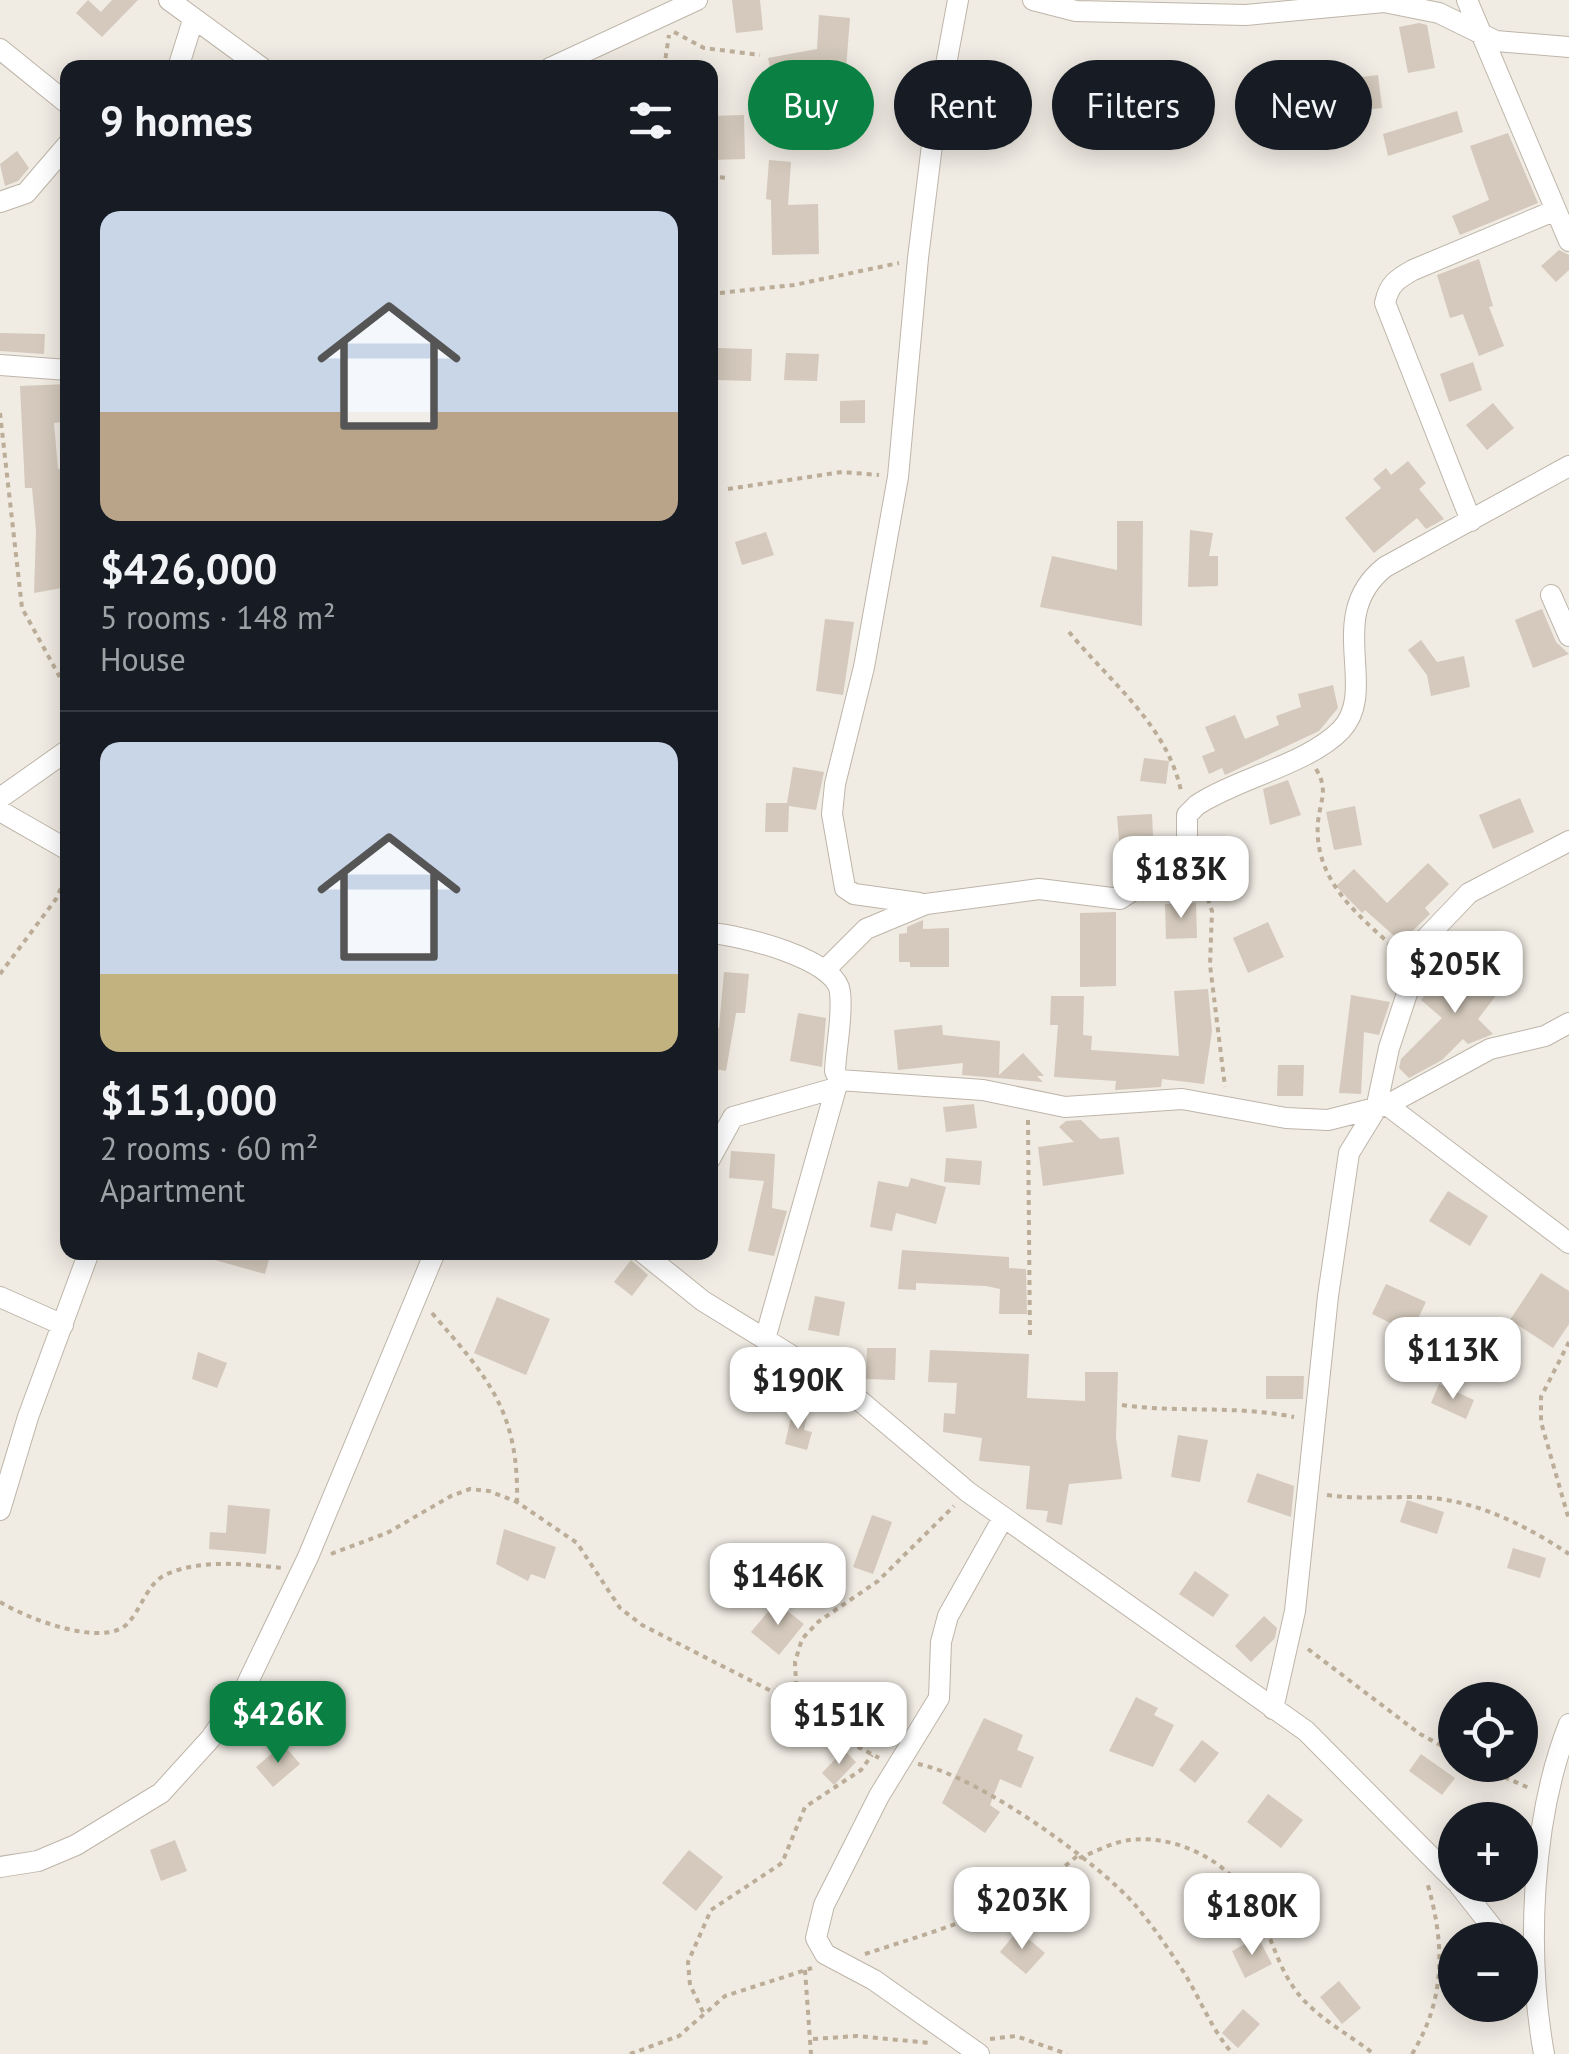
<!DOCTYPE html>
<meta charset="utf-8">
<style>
:root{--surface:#171b24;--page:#242831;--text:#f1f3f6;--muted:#9ea1a6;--line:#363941;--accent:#0b8043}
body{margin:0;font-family:"PT Sans",sans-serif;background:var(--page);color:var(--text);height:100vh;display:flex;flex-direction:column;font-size:38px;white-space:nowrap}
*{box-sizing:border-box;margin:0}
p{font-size:32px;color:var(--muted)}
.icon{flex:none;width:55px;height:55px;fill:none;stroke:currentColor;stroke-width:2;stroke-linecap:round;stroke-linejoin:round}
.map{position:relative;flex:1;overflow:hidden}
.side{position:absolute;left:60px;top:60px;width:658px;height:1200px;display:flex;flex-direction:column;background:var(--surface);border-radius:20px;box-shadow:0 5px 25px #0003}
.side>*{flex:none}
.banner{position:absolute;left:748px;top:60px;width:670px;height:90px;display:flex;gap:20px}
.tools{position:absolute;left:1438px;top:1682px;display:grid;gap:20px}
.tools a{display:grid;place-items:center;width:100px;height:100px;border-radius:50%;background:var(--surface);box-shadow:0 5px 25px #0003;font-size:50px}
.price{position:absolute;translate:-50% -85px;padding:0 22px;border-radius:20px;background:#fff;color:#222;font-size:32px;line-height:65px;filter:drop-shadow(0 2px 5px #0008)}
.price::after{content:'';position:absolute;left:50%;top:60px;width:30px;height:22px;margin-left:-15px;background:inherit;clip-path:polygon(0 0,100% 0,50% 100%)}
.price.active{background:var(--accent);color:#fff}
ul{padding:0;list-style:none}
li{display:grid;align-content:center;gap:20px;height:530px;padding:0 40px}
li+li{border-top:2px solid var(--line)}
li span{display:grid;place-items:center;height:310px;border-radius:20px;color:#555}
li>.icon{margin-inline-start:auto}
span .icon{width:180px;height:180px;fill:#fffc;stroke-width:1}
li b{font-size:42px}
h2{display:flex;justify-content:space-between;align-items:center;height:120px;padding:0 40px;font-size:42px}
.tag{padding:0 35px;border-radius:45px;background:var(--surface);box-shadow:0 5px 25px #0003;font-size:35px;line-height:90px}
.tag.active{background:var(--accent);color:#fff}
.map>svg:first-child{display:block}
.building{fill:#d4c9bc}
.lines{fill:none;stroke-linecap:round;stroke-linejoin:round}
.minor-casing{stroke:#beb5a9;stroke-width:22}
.path{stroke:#bbad98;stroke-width:4;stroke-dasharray:5 5;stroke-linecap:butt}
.minor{stroke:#fff;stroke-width:20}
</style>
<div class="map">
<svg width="1569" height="2054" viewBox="0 0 1569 2054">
<rect width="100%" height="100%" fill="#f0ebe3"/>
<!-- building -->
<path class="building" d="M88 0 101 12 112 0H138L102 37 76 13Z
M732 0H760L763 30 736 33Z
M819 15 850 18 846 69 803 66 805 76 773 82 768 58 817 49Z
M1419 23 1427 25 1435 68 1408 73 1399 27Z
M1378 75 1382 108 1365 110 1361 77Z
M1457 111 1463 132 1388 156 1383 134Z
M744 115 745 159 710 160V116Z
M1508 133 1538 203 1460 235 1452 216 1489 200 1470 146Z
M17 151 29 168 18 181 5 186 0 164Z
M769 160 791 162 788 205 818 204 819 254 772 255 771 200 766 199Z
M1559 250 1569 255V270L1556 282 1541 266Z
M1479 259 1493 306 1489 307 1504 346 1479 356 1463 314 1450 318 1437 275Z
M0 333 45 334 44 354 0 351Z
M718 348 752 349 751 381 717 380Z
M786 353 819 354 817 381 784 380Z
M1473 362 1482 390 1449 402 1440 374Z
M68 384V421L54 423 58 469 68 468V582L61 583 62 588 34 593 36 531 32 488H25L20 386Z
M865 400V423H840V401Z
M1493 403 1514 428 1487 450 1466 425Z
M1408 461 1426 483 1419 489 1444 519 1426 529 1417 518 1374 553 1345 518 1381 488 1373 479 1386 468 1391 475Z
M1117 521H1143L1142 626 1040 607 1052 556 1117 570Z
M1190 530 1213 533 1209 556H1218V586L1188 587Z
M766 532 774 555 742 565 735 542Z
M1542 609 1556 642 1569 654 1533 668 1515 620Z
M825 619 854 622 843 695 816 691Z
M1421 640 1437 662 1464 656 1470 687 1431 696 1427 675 1408 650Z
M1333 685 1338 708 1319 731 1225 775 1222 768 1209 774 1202 756 1215 751 1205 727 1235 715 1245 739 1279 725 1276 716 1301 707 1298 694Z
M1144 758 1169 761 1166 784 1140 781Z
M793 767 824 772 816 810 789 806 788 832H765L766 803H787Z
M1288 780 1301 815 1270 825 1263 789Z
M1520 798 1534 832 1493 849 1479 815Z
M1355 806 1362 845 1334 850 1326 812Z
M1152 814 1154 860 1121 864 1117 816Z
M1428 863 1449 884 1425 908 1430 914 1401 942 1365 910 1362 913 1336 886 1354 869 1387 903Z
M1196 903 1197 938 1166 939 1165 904Z
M1116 912V986L1080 987V913Z
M923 920V929L949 928V967H910V962H899V934L907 933V927Z
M1268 922 1284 957 1248 973 1233 938Z
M1478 957 1508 980 1478 1019 1493 1034 1468 1044 1463 1039 1442 1060 1409 1078 1399 1068 1401 1059 1442 1018 1421 1000 1441 976 1454 988Z
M724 972 749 974 745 1013H736L726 1071 710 1068V1026L719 1028Z
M1208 989 1212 1031 1204 1084 1162 1079 1161 1087 1115 1090 1116 1081 1054 1077 1058 1025H1050L1051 996H1084L1083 1035 1092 1036 1091 1050 1179 1056 1174 991Z
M1351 995 1390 1002 1379 1035 1364 1032 1361 1094 1339 1093Z
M798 1013 826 1018 822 1067 790 1061Z
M942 1025 943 1035 1000 1041 999 1075 1023 1053 1044 1076H1037L1043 1082 962 1075 963 1063 898 1070 894 1030Z
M1278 1065H1304L1303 1096H1277Z
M974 1104 977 1128 946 1132 943 1107Z
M1081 1120 1100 1139 1119 1137 1124 1174 1043 1186 1038 1147 1074 1142 1059 1127 1066 1121Z
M731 1151 775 1154 772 1208 787 1211 774 1256 748 1251 764 1181 729 1178Z
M946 1158 982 1161 980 1185 944 1182Z
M911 1178 946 1187 936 1224 896 1213 892 1231 870 1227 878 1181 908 1187Z
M1448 1191 1488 1216 1470 1246 1429 1221Z
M902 1250 1009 1257V1268L1026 1269 1027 1314H999L1000 1289 986 1286 916 1283V1290L898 1289Z
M204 1252H271L265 1274 204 1257Z
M631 1260 648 1275 632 1296 614 1282Z
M1541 1273 1569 1291V1324L1553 1348 1510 1320Z
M1386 1284 1426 1302 1411 1333 1372 1314Z
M815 1296 845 1302 839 1336 808 1330Z
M497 1297 550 1319 526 1375 474 1353Z
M867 1348H896L895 1380 866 1379Z
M930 1350 1029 1354 1027 1398 1085 1401V1372H1118L1116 1438 1122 1479 1069 1484 1062 1525 1046 1522 1048 1511 1026 1509 1030 1466 979 1461 982 1438 943 1432 944 1413 955 1414 957 1383 928 1382Z
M198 1352 227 1363 217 1388 192 1379Z
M1266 1376H1304L1303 1399H1266Z
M1439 1384 1474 1400 1466 1419 1431 1403Z
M792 1413 807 1416 804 1430 812 1432 807 1450 785 1444Z
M1178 1435 1208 1440 1200 1482 1171 1477Z
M1257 1473 1294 1486 1291 1517 1247 1502Z
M1407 1500 1444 1512 1437 1534 1400 1522Z
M228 1505 270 1509 266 1554 209 1549 210 1532 226 1533Z
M872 1515 892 1522 873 1574 853 1567Z
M504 1529 556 1547 545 1579 531 1574 528 1581 496 1564Z
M1513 1548 1546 1558 1540 1578 1507 1568Z
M1195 1571 1229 1595 1213 1617 1179 1594Z
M776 1602 804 1624 779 1655 751 1632Z
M1264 1616 1277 1628 1275 1638 1251 1662 1235 1646Z
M1136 1697 1158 1708 1154 1715 1174 1725 1153 1767 1109 1751Z
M984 1718 1023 1735 1017 1750 1034 1757 1021 1788 1000 1779 990 1805 1000 1812 985 1833 942 1803Z
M1202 1740 1219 1753 1195 1783 1179 1770Z
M283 1744 300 1764 273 1787 256 1767Z
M844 1750 856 1762 834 1785 822 1773Z
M1421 1754 1455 1778 1442 1795 1409 1771Z
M1268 1794 1303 1820 1281 1848 1247 1822Z
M175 1840 187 1871 161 1881 150 1850Z
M689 1850 723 1877 696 1911 662 1883Z
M1018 1930 1045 1953 1026 1974 1000 1952Z
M1258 1937 1272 1964 1245 1978 1232 1951Z
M1339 1981 1361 2008 1342 2024 1320 1997Z
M1243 2009 1260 2024 1238 2048 1222 2033Z"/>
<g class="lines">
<defs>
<path id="minor" d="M169 0 262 68
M1033 0 1076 11 1246 15 1384 2 1439 13 1496 41 1569 47
M1467 0 1569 241
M0 49 68 104
M178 68 193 20
M550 68 697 0
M0 202 26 193 68 144
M0 365 68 370
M1471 521 1385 303C1389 284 1397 279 1413 270L1556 210
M1551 595 1569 636
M0 798 68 750
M0 811 68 850
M919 903 854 894 845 888 832 814 835 784 864 667 898 477 918 258 934 129 958 0
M710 933C740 935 837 959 840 992 843 1018 836 1046 835 1071L839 1080 983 1090 1065 1107 1182 1099 1286 1118 1328 1120 1387 1105 1490 1049 1545 1036 1569 1023
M826 969 866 929 926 904 1039 889 1120 899 1187 855V815L1197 805C1238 778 1308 764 1341 730 1380 689 1323 616 1385 567L1569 466
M1387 1105 1569 1243
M710 1159 733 1117 836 1088 839 1080
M642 1252 703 1301 846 1389 968 1492 1306 1731 1455 1881
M0 1297 63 1325
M765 1339 836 1088
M0 1510 28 1417 89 1252
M1273 1709 1295 1611 1328 1296 1349 1153 1376 1109 1389 1048 1425 939 1469 893 1569 841
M0 1867 38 1861 76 1845 161 1793 211 1738 244 1690 308 1557 435 1252
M1459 1885 1502 1940
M979 2054 874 1980 825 1954 816 1938 824 1905 879 1796 939 1698 941 1642 948 1616 1003 1518
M1544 2054C1526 1954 1531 1820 1569 1724"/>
</defs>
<!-- minor casing -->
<use href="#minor" class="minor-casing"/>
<!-- path -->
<path class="path" d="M674 32 704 48 760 55
M664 68 669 35
M710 176 727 178
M710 294 794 285 899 263
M0 413 22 608 68 692
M728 489 842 472 879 475
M1069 632C1111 683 1167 725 1181 791
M1316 769C1329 790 1320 801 1318 822 1313 881 1360 917 1399 952
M1198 870 1212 911 1210 965 1225 1087
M0 974 56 899 68 873
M1028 1120 1030 1340
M432 1313C488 1378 519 1411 517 1502
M1569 1342 1541 1397V1422L1569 1520
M1122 1405C1180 1413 1236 1405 1294 1417
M1327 1495C1355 1499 1383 1497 1412 1497 1470 1497 1522 1523 1569 1554
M331 1554 387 1533 451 1496 470 1489 489 1491 517 1502 577 1543 620 1608 642 1625 779 1695 813 1723 879 1758
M0 1602C26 1618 106 1650 129 1622 142 1607 148 1582 167 1574 202 1559 245 1564 282 1568
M1308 1649 1420 1734 1455 1753
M797 1706 795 1662 802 1639 818 1622 878 1581 954 1506
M918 1764C976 1775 1097 1861 1136 1906 1152 1925 1168 1948 1181 1968 1200 1997 1210 2028 1233 2054
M1477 1765 1529 1788
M1079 1858C1095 1852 1113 1842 1129 1840 1180 1834 1233 1864 1257 1909 1270 1933 1276 1961 1292 1985 1310 2014 1347 2033 1374 2054
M865 1954C941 1929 1015 1910 1077 1856
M805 1970 811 2054
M703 2012 690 1985 688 1962 711 1910 782 1863 805 1807 861 1770 872 1755
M813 2039 857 2036 930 2043
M990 2039 1016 2036 1067 2054
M630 2054 679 2036 725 1996 812 1968
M1412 2054C1446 1999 1445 1943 1427 1882"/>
<!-- minor -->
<use href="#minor" class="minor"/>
</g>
</svg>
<div class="tools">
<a><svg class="icon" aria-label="locate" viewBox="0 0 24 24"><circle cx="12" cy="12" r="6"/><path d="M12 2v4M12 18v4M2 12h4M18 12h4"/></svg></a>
<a>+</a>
<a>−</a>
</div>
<b class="price" style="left:1181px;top:921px">$183K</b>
<b class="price" style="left:1455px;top:1016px">$205K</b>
<b class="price" style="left:1453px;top:1402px">$113K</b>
<b class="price" style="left:798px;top:1432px">$190K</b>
<b class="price" style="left:778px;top:1628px">$146K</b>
<b class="price active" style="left:278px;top:1766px">$426K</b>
<b class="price" style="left:839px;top:1767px">$151K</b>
<b class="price" style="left:1022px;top:1952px">$203K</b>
<b class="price" style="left:1252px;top:1958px">$180K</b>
<div class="banner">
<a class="tag active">Buy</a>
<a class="tag">Rent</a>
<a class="tag">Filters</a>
<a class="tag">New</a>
</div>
<section class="side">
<h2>9 homes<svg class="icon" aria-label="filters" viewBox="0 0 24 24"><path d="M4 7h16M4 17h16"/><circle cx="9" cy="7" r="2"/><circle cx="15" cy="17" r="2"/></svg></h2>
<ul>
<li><span style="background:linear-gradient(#c9d6e8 65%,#b9a48a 0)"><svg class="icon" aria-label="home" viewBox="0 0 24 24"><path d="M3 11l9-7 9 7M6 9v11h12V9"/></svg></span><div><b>$426,000</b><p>5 rooms · 148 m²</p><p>House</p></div></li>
<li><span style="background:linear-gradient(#c9d6e8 75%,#c2b280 0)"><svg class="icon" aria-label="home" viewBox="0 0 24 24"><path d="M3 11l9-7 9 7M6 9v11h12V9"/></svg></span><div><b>$151,000</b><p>2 rooms · 60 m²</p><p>Apartment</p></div></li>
</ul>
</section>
</div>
